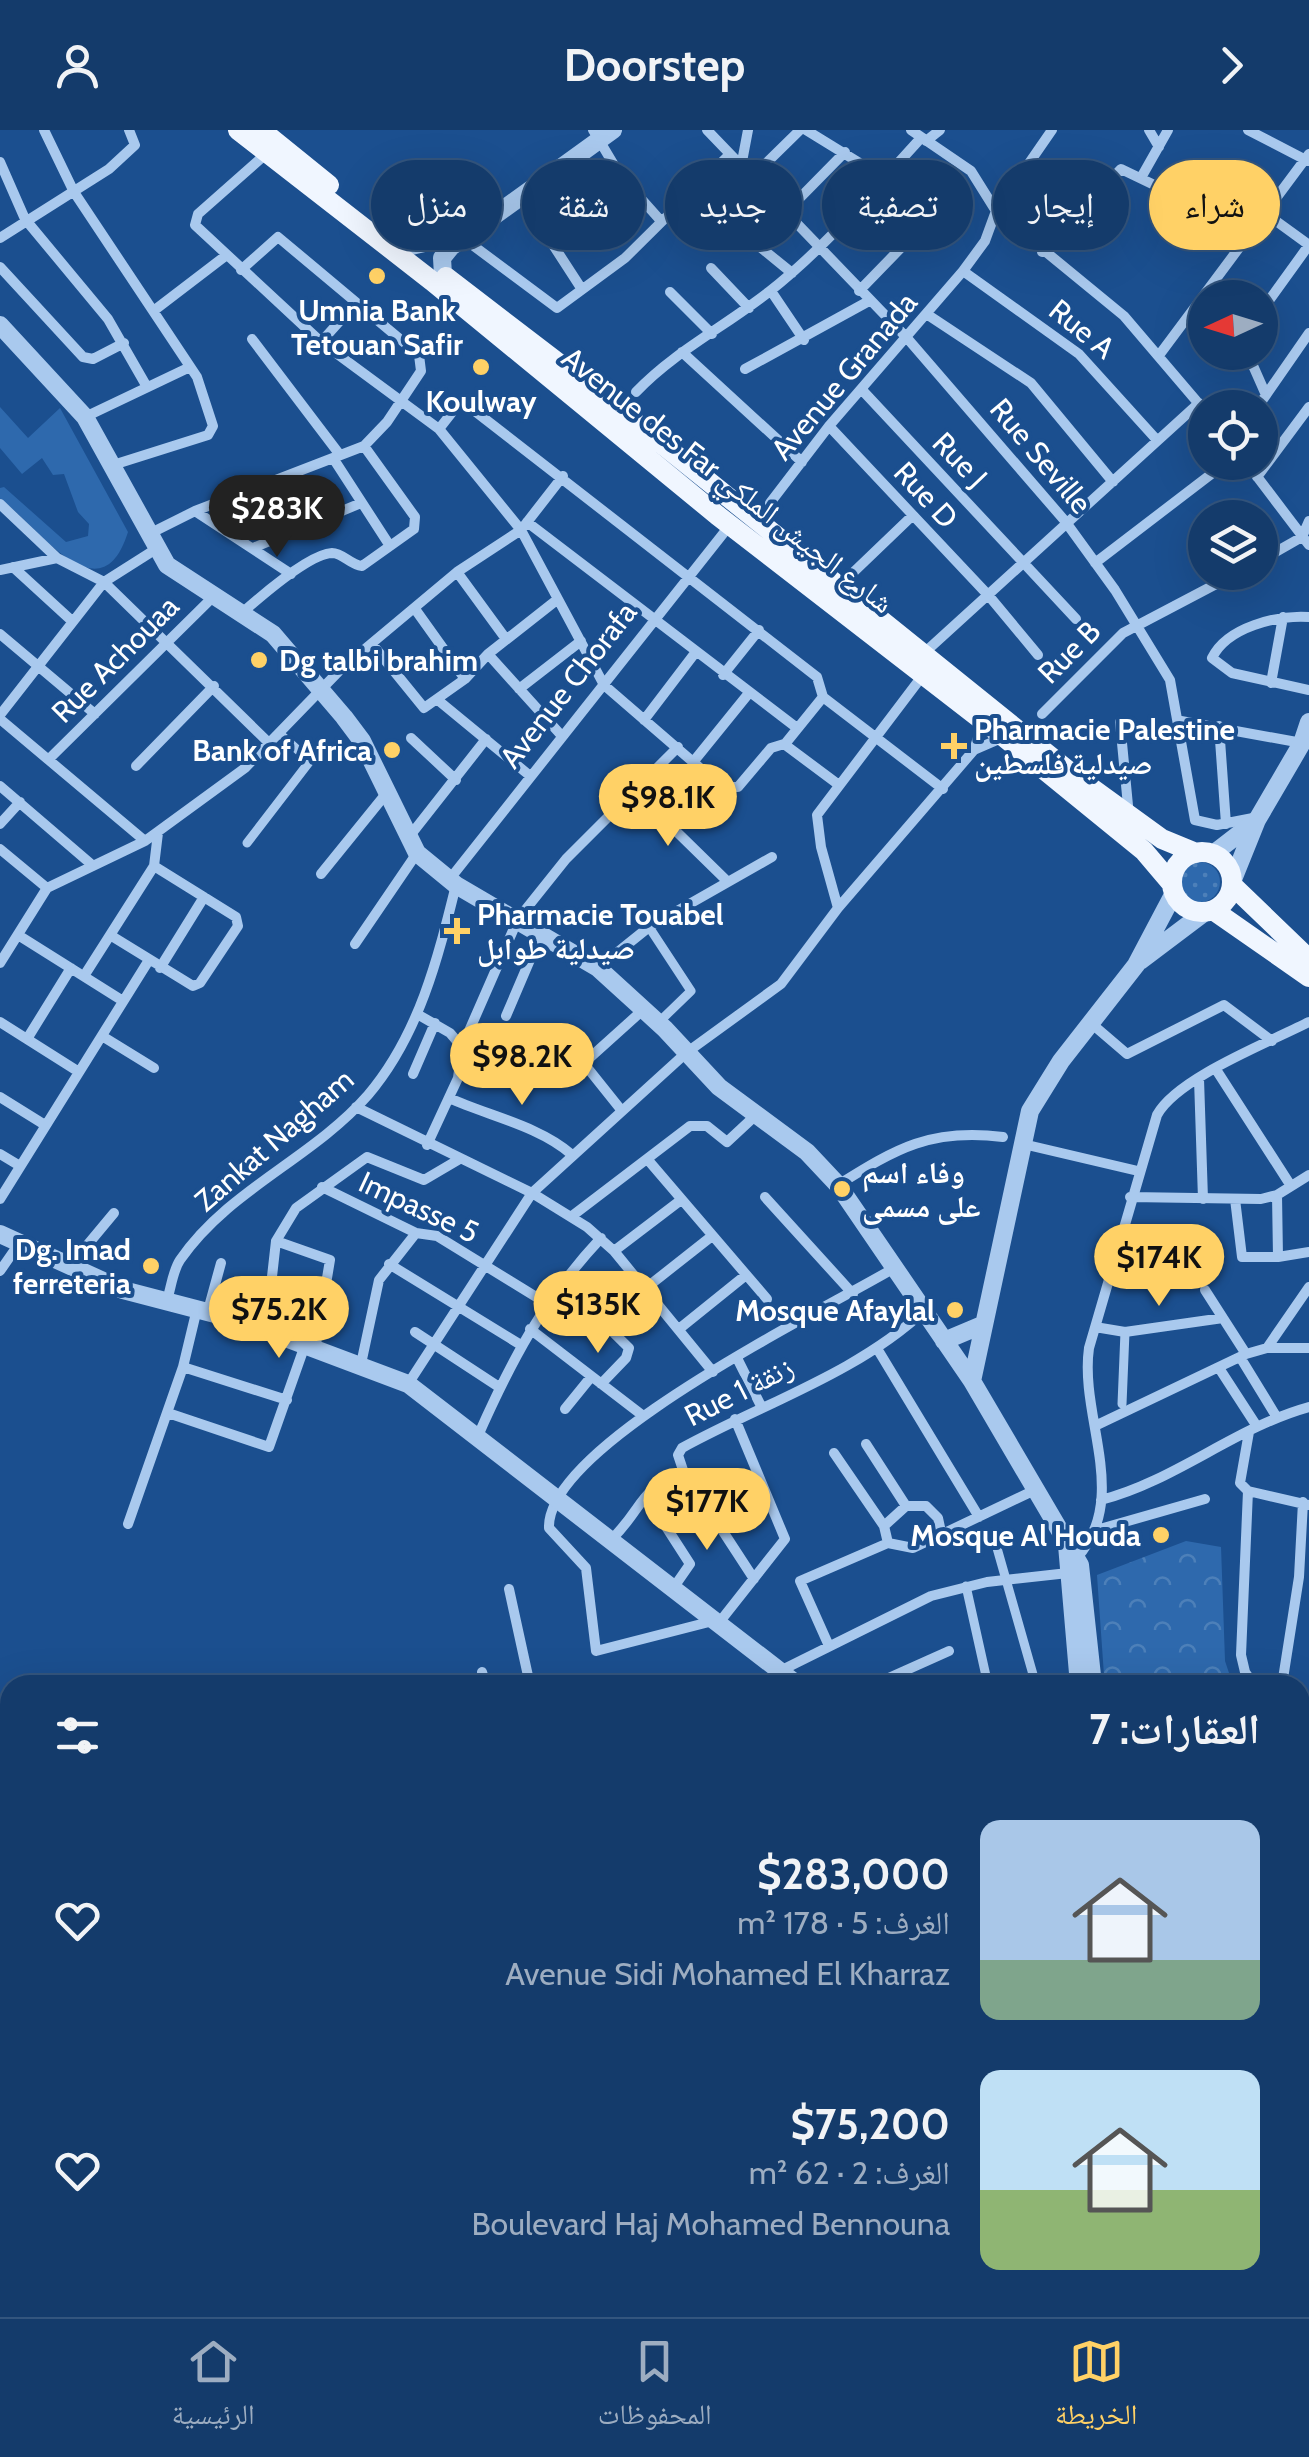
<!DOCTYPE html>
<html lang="ar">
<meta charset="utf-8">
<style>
:root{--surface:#143b6b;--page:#1d4271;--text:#f1f3f6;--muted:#9dadc1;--line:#33557e;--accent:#ffd166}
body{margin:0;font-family:Cabin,"Noto Naskh Arabic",sans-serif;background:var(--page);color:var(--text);direction:rtl;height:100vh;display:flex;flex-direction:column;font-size:38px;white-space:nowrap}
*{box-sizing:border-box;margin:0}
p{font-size:32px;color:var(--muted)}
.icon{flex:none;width:55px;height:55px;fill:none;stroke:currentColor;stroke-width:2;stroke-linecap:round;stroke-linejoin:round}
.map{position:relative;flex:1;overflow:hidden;direction:ltr}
.drawer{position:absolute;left:0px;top:1545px;width:1310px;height:642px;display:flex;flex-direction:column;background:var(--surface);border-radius:30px 30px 0 0;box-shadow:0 10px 40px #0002,0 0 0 2px var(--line);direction:rtl}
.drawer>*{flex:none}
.top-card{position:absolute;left:30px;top:30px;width:1250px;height:90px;direction:rtl;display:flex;gap:20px}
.needle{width:65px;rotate:266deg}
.controls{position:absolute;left:1188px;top:150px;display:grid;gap:20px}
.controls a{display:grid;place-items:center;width:90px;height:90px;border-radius:50%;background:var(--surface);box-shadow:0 10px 40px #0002,0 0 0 2px var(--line);font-size:50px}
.price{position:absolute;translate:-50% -85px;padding:0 22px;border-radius:35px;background:var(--accent);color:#111;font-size:32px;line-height:65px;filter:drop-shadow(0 2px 5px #0008)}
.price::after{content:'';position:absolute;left:50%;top:60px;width:30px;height:22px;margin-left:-15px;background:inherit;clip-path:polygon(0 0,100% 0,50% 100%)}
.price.on{background:#222;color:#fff}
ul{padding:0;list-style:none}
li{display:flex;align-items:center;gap:30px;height:250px;padding:0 50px}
li span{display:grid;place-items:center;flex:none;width:280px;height:200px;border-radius:20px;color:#555}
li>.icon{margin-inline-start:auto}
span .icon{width:120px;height:120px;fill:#fffc;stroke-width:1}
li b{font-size:42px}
h2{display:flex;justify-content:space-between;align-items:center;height:120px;padding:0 50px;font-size:42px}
.pill{padding:0 35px;border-radius:45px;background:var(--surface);box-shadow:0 10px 40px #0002,0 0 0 2px var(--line);font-size:35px;line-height:90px}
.pill.on{background:var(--accent);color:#111}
header{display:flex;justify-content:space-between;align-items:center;height:130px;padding:0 50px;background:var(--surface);font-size:45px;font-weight:700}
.dock{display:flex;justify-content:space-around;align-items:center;height:140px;border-top:2px solid var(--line);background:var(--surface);font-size:28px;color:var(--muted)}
.dock a{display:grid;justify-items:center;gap:5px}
.dock .on{color:var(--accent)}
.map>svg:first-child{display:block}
.grass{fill:url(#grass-dots)}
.cemetery{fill:url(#cemetery-stones)}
.park{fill:url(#park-crowns)}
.garden{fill:#2e69ad}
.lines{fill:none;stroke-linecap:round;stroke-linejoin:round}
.pedestrian{stroke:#a9c9ee;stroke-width:9}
.minor{stroke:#a9c9ee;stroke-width:10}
.tertiary{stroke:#a9c9ee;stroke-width:18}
.primary{stroke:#f0f6ff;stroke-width:20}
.poi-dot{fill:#ffd166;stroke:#1b4f8f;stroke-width:4}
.labels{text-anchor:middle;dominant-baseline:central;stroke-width:8;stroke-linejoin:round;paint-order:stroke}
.poi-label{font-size:30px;font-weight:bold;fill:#fff;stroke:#1b4f8f;text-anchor:start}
.street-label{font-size:30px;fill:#fff;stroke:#1b4f8f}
</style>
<header><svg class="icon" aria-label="forward" viewBox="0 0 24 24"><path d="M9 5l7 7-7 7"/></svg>Doorstep<svg class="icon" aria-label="person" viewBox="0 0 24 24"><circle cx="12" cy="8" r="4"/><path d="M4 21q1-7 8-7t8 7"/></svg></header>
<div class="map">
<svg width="1309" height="2187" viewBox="0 0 1309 2187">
<defs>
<pattern id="grass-dots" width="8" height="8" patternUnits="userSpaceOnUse" patternTransform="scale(2.5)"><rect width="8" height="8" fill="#2e69ad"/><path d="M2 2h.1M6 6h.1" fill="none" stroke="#4d80b9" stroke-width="1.8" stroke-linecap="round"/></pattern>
<pattern id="cemetery-stones" width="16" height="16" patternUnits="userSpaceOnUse" patternTransform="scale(2.5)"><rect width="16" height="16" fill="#2e69ad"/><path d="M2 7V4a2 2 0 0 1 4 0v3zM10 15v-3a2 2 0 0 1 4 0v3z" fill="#4d80b9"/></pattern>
<pattern id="park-crowns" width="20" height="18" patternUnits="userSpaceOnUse" patternTransform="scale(2.5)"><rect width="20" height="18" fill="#2e69ad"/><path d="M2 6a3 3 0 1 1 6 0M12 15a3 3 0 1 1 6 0" fill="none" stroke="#4d80b9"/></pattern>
</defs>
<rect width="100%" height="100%" fill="#1b4f8f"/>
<!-- grass -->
<path class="grass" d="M1180 752a20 20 0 1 1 40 0a20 20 0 1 1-40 0Z"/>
<!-- cemetery -->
<path class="cemetery" d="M1300 1654 1309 1659V2082L1300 2077Z
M1006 2178H1154L1162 2187H1004Z"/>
<!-- park -->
<path class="park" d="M1186 1411 1221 1417 1225 1531 1233 1555H1110L1104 1545 1097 1445Z"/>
<!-- garden -->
<path class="garden" d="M0 277 28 308 60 278 128 402C100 491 36 393 0 369V358L4 357 66 412 88 406 89 394 78 382 64 344 53 345 42 328 22 344 0 318Z"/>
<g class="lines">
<!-- pedestrian -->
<path class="pedestrian" d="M247 713 310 631 279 603
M649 797 691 861 659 892
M1122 1274 1125 1202
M995 1411 1036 1555
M966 1456 988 1555"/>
<!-- minor -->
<path class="minor" d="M44 0 74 62 197 247 213 296 208 305 113 335
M593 0 620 45 661 91
M707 0 907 208 1065 391 1115 460 1170 550 1195 690 1217 695 1253 688
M806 0 884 48
M911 0 971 41 996 81 1124 186 1205 281
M1149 0 1159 17
M1248 0 1308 31
M926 11 940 0
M267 23 198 84 195 95 321 212 439 299 521 400 604 555 722 657H738L771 618 784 614 839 655
M0 32 25 89 108 189 147 257
M741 37 748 0
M1142 46 1168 0
M751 48 800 0
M695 58 717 82 792 143
M522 67 581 158
M785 83 845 22
M1265 83 1309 115
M0 108 109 39 135 15 129 0
M463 108 557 178 625 128 729 25
M1042 122 1121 39 1250 101
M0 137 83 227 93 229 124 213
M711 138 749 178
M963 141 1079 224 1156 309
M771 161 804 210
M859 161 926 92
M670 162 712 204
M156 179 224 127
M1260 183 1309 115
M928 185 1031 253 1113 352
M252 209 340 325
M321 212 356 173
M682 222 802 332
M1247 222 1266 265
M1160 224 1309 24
M745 239 869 171
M863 261 1076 489
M636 262C675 221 726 196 770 161 827 116 872 61 921 8
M1257 278 1309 203
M85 287 190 237
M829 296 989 466 1038 525
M439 299 457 276 467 275 817 547 823 567 785 614
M333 328 390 416
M1246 332 1309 415
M1257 347 1309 277
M770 373 829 296 963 141 985 111 996 81 1052 0
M0 374 57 428 104 452 269 613
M195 381 291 444
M527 392 797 598
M149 404 195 381 364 316 387 292 421 241 419 225 278 107 241 140
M253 418 361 373
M1260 431 1302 407 1309 391
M1095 433 1227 332
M13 437 72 491
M0 440 57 428
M457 442 506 509
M838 457 911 387
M415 479 465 549
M243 482C260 467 309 424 332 423 343 423 350 435 362 436L414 399 415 387 364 316
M1309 487C1277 485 1227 497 1212 528L1232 543 1309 560
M0 504 95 584
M372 514 424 578 465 549 488 524 558 469
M488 524 561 605
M923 524 1199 273
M723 545 759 500
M1271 553 1283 487
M519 559 581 511
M823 567 943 659
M439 571 529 645
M1042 584 1123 503 1239 442
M0 585 104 452 156 419
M0 589 145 711
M644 590 695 523
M1181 591 1302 613
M1120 592 1129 686
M1219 596 1226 694
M411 608 456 650
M974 620 1004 607
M50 628 215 465
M694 631 749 563
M136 636 214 556
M0 656 91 734
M635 661 727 751
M0 694 20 672
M409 707 486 609
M0 719 47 758
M321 744 385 665
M449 750 730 395
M838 778 821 717 817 685 923 545
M18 805 123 871
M110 805 193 856 200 853 238 796 236 787 154 736
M355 814 417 723
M0 833 47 758 145 711 245 638 341 539 457 442 521 400 563 346
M160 838 204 767
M598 838 649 797 772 727
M84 846 154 736 158 703
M417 884 450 903 462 917
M506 886 541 804
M0 892 79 942
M1092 894 1127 924 1224 875 1272 911
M102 906 154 938
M27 909 71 838
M582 931 622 981
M584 933 644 879
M1217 941 1291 1056
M413 944 435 893
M1199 949 1203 1069
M0 967 45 995
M449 968C489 986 539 996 571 1024
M356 977 532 1063 587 1097 614 1121 713 1242
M1023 1014 1138 1041
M427 1015 458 948 462 917 518 789 566 729 678 617
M0 1024 20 1036
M648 1030 767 1169
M838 1055C897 1018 931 998 1003 1007
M322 1057 416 1103 437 1106 546 1173
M1277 1065 1278 1127 1309 1122
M765 1067 853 1164
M1130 1067 1261 1069 1277 1065 1309 1045
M0 1069 149 830
M1235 1069 1242 1127H1278
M572 1086 690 996H707L727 1012 756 985
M276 1111 330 1130 315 1220
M614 1121 681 1070
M389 1134 521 1215
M69 1137 114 1083
M0 1141 18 1115
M561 1151 629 1218 626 1228 601 1254
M646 1158 712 1106
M1205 1160 1246 1224
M166 1173C171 1160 172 1142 180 1130 229 1059 312 1029 368 965 419 905 438 828 456 755
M207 1184 221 1133
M1095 1197 1125 1202 1223 1188
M530 1199 642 1285
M679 1199 746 1145
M266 1200 276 1111 296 1078 367 1027 424 1050 458 1030
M415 1202 499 1257
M1267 1218 1309 1157
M878 1220 979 1387
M1240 1227 1276 1286
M738 1230 761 1276
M361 1234 379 1150 416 1103
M183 1237 287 1270
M1219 1238 1256 1295
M408 1254 532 1063 686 923 781 854 838 778 974 620 983 592
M565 1279 591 1247
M168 1283 269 1317 305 1215
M1097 1295 1246 1224 1267 1218H1309
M1249 1302 1240 1353 1248 1361 1241 1525 1245 1542 1254 1555
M477 1308C511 1231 543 1170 601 1108
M866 1314 906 1376
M834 1323 884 1396 888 1413
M683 1340 754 1449
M1248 1361 1308 1375
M1101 1370C1175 1351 1236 1297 1309 1277
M661 1389 690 1434 674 1457
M128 1394 183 1237 196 1183
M884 1396 906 1376H926L938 1388 941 1402
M1093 1401 1205 1369
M611 1410C645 1376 636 1363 683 1340L678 1325 682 1318C764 1273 856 1244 925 1180
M888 1413 913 1418 1035 1360
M1075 1430C1132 1369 1079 1288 1089 1218L1157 985C1177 948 1270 912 1309 892
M509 1459 530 1555
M713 1491 596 1521 586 1438 549 1398C546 1314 826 1179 896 1137
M718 1494 785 1409 735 1289
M829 1516 800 1451 888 1413
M780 1541 931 1466 987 1452 1068 1443
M482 1542 486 1555
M873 1555 949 1521
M1282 1555 1299 1447 1303 1372
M0 1593 10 1597
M1300 1637 1309 1594
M0 1717 10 1697
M0 1763 10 1772
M0 1994H10
M0 2160 10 2184
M271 2178 278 2187
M682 2178 689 2187
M798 2178 808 2187
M0 2186 24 2178
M450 2187 468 2178
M672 2187 679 2178
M768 2187 774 2178
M947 2187 948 2178"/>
<!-- tertiary -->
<path class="tertiary" d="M407 117 459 105
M443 145 442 128 451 117 613 0
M0 195 85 287 167 435 273 504 344 587 362 611 417 723 456 755 598 838 665 899 719 957 807 1022 838 1055 972 1251 1080 1435 1093 1555
M1213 724 1257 690
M1232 752 1257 690 1302 613 1309 592
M1140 831 1205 782
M0 1104 123 1160 238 1190 408 1254 798 1555
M944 1211 982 1195
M972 1251 1030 981 1061 931 1136 835 1174 763
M1067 1415 1079 1555
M1300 1637 1309 1640
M1300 2152 1309 2154"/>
<!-- primary -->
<path class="primary" d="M238 0 432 151 717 385 1004 607 1144 721 1172 754
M261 0 329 55
M446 147 621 281 1071 643 1162 709 1196 723
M1172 752a30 30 0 1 1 60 0a30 30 0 1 1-60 0Z
M1232 755 1309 829
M1213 780 1309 847"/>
</g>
<!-- markers -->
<g class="poi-dot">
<circle cx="377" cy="146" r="10"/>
<circle cx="481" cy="237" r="10"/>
<circle cx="259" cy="530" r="10"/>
<path d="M949 601h10v10h10v10h-10v10h-10v-10h-10v-10h10z"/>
<circle cx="392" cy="620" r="10"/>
<path d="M452 786h10v10h10v10h-10v10h-10v-10h-10v-10h10z"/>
<circle cx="842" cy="1059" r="10"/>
<circle cx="151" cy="1136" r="10"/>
<circle cx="955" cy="1180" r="10"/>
<circle cx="1161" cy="1405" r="10"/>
</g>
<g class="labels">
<!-- poi labels -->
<g class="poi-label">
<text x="377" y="180" text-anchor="middle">Umnia Bank<tspan x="377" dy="34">Tetouan Safir</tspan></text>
<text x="481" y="271" text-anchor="middle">Koulway</text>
<text x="279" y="530">Dg talbi brahim</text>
<text x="974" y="599">Pharmacie Palestine<tspan x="974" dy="34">صيدلية فلسطين</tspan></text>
<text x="372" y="620" text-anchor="end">Bank of Africa</text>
<text x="477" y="784">Pharmacie Touabel<tspan x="477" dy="34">صيدلية طوابل</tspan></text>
<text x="862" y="1042">وفاء اسم<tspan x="862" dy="34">على مسمى</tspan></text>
<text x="131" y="1119" text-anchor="end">Dg. Imad<tspan x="131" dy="34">ferreteria</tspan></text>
<text x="935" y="1180" text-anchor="end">Mosque Afaylal</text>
<text x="1141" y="1405" text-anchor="end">Mosque Al Houda</text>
</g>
<!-- street labels -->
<g class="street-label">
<text transform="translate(1082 199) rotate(39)">Rue A</text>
<text transform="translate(844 246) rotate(-50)">Avenue Granada</text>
<text transform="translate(1041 326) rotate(50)">Rue Seville</text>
<text transform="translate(960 330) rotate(46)">Rue J</text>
<text transform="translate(728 350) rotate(38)">Avenue des Far شارع الجيش الملكي</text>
<text transform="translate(926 365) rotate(47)">Rue D</text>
<text transform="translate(1069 522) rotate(-45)">Rue B</text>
<text transform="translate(115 529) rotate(-45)">Rue Achouaa</text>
<text transform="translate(568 555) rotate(-52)">Avenue Chorafa</text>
<text transform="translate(274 1010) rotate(-41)">Zankat Nagham</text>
<text transform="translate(419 1077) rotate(25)">Impasse 5</text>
<text transform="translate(739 1261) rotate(-27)">Rue 1 زنقة</text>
</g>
</g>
</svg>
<div class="controls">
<a><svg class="needle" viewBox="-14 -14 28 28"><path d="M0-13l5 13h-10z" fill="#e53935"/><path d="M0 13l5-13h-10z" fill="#9dadc1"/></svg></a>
<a><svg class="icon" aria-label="locate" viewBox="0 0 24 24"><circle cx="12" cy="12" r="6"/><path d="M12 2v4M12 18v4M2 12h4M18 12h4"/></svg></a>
<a><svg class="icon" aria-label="layers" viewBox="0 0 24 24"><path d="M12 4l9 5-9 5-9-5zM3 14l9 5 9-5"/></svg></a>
</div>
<b class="price on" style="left:277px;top:430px">$283K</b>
<b class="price" style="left:668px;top:719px">$98.1K</b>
<b class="price" style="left:522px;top:978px">$98.2K</b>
<b class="price" style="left:1159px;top:1179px">$174K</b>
<b class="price" style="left:598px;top:1226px">$135K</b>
<b class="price" style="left:279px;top:1231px">$75.2K</b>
<b class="price" style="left:707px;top:1423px">$177K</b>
<div class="top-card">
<a class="pill on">شراء</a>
<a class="pill">إيجار</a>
<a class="pill">تصفية</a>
<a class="pill">جديد</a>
<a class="pill">شقة</a>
<a class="pill">منزل</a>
</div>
<section class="drawer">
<h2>العقارات: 7<svg class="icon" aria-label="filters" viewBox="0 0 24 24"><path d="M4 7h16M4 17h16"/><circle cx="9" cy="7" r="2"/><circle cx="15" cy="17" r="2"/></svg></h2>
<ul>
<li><span style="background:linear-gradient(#a9c7e8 70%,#7fa58c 0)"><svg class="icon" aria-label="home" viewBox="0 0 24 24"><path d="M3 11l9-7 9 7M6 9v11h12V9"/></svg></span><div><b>$283,000</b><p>الغرف: 5 · 178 m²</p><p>Avenue Sidi Mohamed El Kharraz</p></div><svg class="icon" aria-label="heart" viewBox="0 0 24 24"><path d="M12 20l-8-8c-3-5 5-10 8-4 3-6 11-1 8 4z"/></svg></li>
<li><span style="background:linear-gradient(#bfe0f5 60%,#8fb573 0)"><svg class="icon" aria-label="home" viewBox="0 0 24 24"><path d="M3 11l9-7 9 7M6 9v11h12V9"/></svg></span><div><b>$75,200</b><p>الغرف: 2 · 62 m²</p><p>Boulevard Haj Mohamed Bennouna</p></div><svg class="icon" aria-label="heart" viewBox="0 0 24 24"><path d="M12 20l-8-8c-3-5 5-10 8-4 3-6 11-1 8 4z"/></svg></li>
</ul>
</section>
</div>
<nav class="dock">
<a class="on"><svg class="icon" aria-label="map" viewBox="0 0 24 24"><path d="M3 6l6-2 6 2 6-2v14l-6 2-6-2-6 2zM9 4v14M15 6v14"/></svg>الخريطة</a>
<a><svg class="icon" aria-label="saved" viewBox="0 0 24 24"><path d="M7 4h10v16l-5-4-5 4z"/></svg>المحفوظات</a>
<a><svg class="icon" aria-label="home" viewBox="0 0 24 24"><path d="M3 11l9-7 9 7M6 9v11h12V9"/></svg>الرئيسية</a>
</nav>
